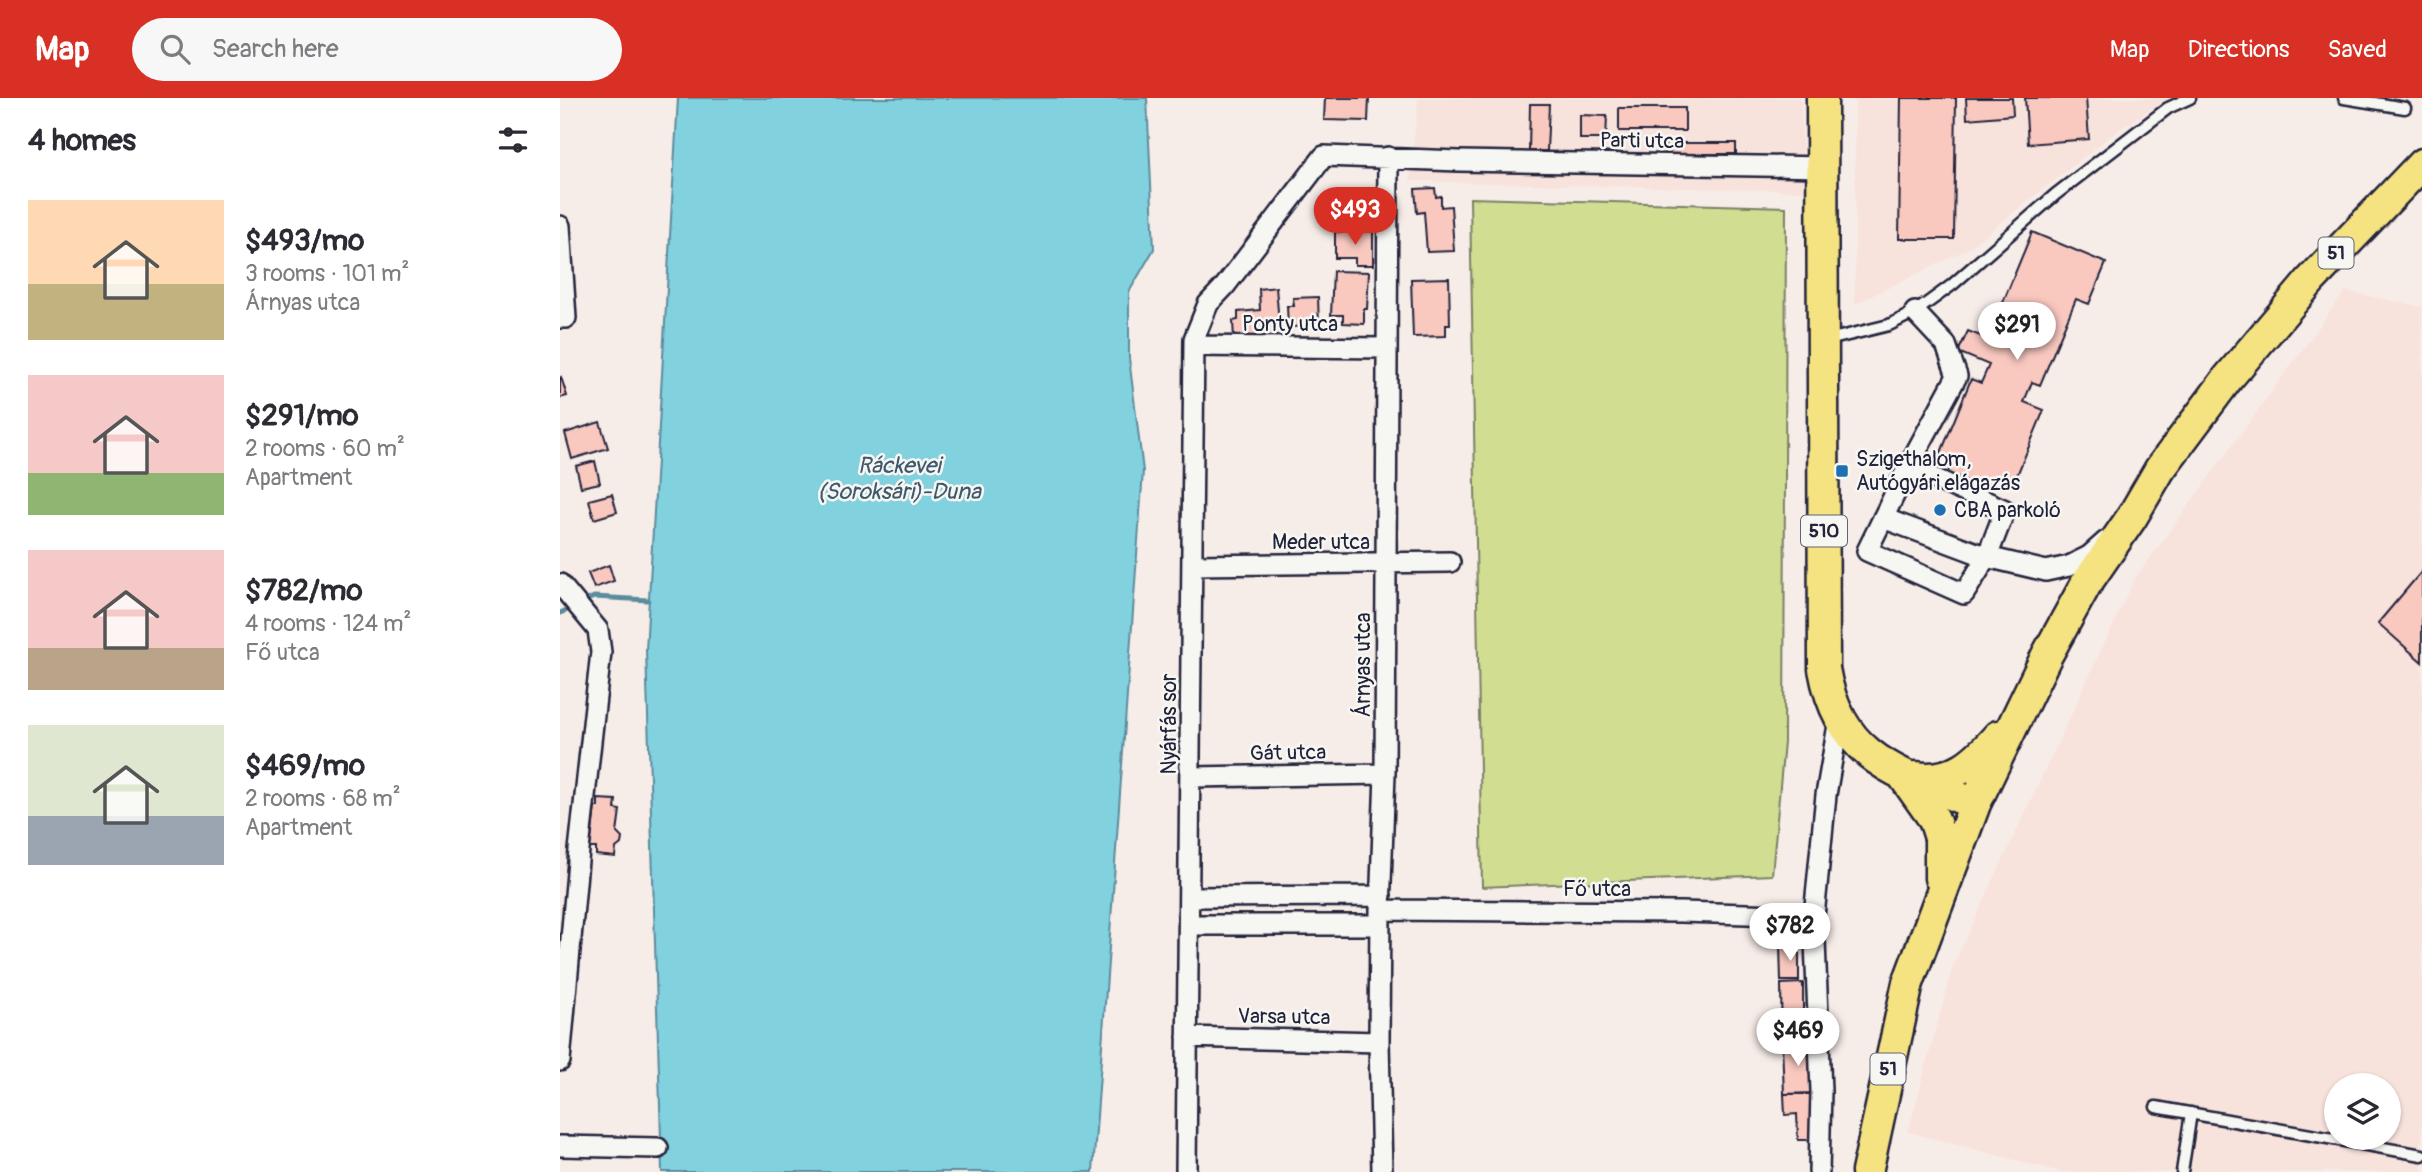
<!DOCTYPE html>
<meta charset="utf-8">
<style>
:root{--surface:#fff;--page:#f7f7f7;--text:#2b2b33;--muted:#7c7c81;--accent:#d93025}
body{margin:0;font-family:Pangolin,sans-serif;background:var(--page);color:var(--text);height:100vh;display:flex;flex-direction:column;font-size:26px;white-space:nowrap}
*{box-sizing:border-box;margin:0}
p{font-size:23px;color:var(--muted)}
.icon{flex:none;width:38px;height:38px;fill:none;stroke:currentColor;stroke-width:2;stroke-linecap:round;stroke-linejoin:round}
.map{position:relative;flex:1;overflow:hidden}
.panel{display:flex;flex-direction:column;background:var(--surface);width:560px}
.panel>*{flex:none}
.fabs{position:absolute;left:1764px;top:975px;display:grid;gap:14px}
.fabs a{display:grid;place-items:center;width:77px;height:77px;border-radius:50%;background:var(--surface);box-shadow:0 2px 5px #0004;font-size:35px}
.price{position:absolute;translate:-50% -60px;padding:0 16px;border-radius:24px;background:#fff;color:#222;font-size:23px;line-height:46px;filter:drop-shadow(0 2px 4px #0008)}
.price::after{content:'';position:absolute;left:50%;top:42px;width:21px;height:16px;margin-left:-10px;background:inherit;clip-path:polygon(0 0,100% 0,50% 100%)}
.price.active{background:var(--accent);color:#fff}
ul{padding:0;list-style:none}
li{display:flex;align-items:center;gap:21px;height:175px;padding:0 28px}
li span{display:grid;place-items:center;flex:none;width:196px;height:140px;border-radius:0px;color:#555}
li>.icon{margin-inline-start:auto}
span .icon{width:84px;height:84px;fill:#fffc;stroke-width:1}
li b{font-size:30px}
h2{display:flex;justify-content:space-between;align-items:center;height:84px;padding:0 28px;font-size:30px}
header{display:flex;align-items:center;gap:42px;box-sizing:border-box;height:98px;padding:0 35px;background:var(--accent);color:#fff}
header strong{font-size:33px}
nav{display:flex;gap:38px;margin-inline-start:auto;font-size:24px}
.search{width:490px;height:63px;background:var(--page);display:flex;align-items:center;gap:18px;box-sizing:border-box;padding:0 24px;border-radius:38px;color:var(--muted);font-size:26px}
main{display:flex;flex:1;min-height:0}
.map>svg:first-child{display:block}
.built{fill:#f8e2dc;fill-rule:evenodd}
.green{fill:#d1de92;stroke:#7a8066;stroke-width:2}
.water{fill:#82d1df;stroke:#5c8b9d;stroke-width:2}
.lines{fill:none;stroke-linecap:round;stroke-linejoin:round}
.stream{stroke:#5c8b9d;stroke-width:5}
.building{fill:#f9c9c0;stroke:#22223b;stroke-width:2}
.service-casing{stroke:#22223b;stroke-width:15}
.minor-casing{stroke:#22223b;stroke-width:24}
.primary-casing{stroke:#22223b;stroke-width:35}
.service{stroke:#f6f6f2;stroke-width:10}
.minor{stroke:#f6f6f2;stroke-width:19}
.primary{stroke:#f5e382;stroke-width:30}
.poi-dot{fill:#1f6fb2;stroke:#f6f6f2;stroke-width:2.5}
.labels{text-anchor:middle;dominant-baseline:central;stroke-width:5;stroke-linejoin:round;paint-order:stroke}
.shield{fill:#f6f6f2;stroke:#626272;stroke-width:2}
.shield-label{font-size:19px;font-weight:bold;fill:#22223b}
.street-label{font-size:21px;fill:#22223b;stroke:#f6f6f2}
.poi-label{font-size:21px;fill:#22223b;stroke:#f6f6f2;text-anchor:start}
.water-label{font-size:23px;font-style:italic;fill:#3f576c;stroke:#f6f6f2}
</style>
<header>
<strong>Map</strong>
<div class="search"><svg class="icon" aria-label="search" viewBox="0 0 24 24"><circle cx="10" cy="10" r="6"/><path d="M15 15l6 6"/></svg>Search here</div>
<nav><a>Map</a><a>Directions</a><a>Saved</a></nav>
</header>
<main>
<section class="panel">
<h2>4 homes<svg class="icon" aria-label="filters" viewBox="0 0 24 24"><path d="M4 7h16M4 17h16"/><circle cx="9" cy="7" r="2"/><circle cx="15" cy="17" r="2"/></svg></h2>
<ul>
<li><span style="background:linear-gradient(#ffd9b3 60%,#c2b280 0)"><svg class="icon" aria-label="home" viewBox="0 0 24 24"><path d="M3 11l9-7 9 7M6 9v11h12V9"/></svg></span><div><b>$493/mo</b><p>3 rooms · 101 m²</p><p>Árnyas utca</p></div></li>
<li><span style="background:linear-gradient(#f6c9c9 70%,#8fb573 0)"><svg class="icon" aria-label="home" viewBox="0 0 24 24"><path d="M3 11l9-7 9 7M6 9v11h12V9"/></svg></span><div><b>$291/mo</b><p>2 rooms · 60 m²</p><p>Apartment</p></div></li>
<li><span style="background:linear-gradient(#f6c9c9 70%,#b9a48a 0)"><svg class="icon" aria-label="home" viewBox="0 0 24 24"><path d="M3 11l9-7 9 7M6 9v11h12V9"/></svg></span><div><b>$782/mo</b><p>4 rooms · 124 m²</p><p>Fő utca</p></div></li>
<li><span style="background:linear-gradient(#dfe7d0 65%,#9aa5b1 0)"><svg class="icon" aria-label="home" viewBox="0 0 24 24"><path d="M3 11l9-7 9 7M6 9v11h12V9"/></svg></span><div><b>$469/mo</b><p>2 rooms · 68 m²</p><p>Apartment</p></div></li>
</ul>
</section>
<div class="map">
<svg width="1862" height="1074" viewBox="0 0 1862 1074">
<rect width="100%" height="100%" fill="#f7ede8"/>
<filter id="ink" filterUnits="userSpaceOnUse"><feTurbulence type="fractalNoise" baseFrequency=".0143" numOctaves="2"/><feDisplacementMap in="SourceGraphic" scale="14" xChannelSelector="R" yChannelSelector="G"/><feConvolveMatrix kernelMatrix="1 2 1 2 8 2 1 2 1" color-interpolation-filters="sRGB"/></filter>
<g filter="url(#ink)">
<!-- built -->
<path class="built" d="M858 0H1241L1244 93 850 83Z
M1295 0H1609L1561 30 1406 152 1295 206Z
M1785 193 1862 209V1074H1500L1348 1034 1393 868 1574 482ZM1776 987H1829V1040H1776Z"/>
<!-- green -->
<path class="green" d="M910 100 1226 109 1224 644 1212 777 922 789Z"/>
<!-- water -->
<path class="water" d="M118 0H587L594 151 569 194V260L583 373 533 1074H102L86 552Z"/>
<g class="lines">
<!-- stream -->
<path class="stream" d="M22 504 34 499 88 502
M0 515 14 509"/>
</g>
<!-- building -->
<path class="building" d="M765 0H809L808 23 764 22Z
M1341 0H1396L1394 141H1339Z
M1406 0H1452L1453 17 1407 21Z
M1465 0H1526L1529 41 1468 46Z
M970 6H989L987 53H969Z
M1059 10H1125V33H1059Z
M1020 17 1047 18 1046 41H1020Z
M1105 45H1176V56H1105Z
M875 90 876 99 881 98V109L891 108 894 153 867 154 864 114 857 115 855 91Z
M813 133V167H795V160H775V134Z
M1472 134 1546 165 1529 206 1516 201 1480 287 1472 284 1464 304 1484 312 1453 387 1432 379 1426 393 1387 377 1393 362 1380 357 1411 281 1421 285 1429 267 1398 254 1408 233 1428 241Z
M773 173 809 174 807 211H804V226L783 225V217H771Z
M889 180 890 227H886V238L853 239 851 181Z
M716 189 720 238 674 241 673 223 678 222V214L700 212 699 191Z
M758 199 759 228 728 229 727 208H734L733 200Z
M1 279 7 298 0 300V280Z
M40 324 48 350 12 361 5 335Z
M35 363 40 385 21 389 16 368Z
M52 396 57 414 34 421 29 402Z
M49 467 54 483 34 490 28 475Z
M1862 473V564L1818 525Z
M38 701 56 702 55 711 60 712 57 735 62 740 61 746 56 750 55 759 36 757V750H30L35 709H38Z
M1220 831H1250L1249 847H1220Z
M1220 847H1239V883H1221Z
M1243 885V916H1254V946H1222L1221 886Z
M1222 946H1254V995L1224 996Z
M1224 996H1251L1252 1042H1238L1237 1016 1225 1017Z"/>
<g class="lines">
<defs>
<path id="service" d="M1784 0 1845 10
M1268 242 1329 227 1355 214 1392 187 1496 96 1608 10 1630 0
M1596 1009 1862 1057
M1622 1074 1631 1015"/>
<path id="minor" d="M0 128 6 220H0
M634 248 827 250
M1349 367 1362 375 1445 412 1427 459 1404 496 1307 453 1349 367 1397 278 1386 247 1355 214
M1323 420 1427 459 1486 473 1509 468 1529 458 1546 443
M632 467 890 464
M0 486 38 532 41 554 19 752 0 963
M631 679 825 676
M629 799 821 798
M820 812 1121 814 1254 818
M629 827H820
M627 939 819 944
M0 1048 98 1050
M626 1074 634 241 648 206 665 188 764 58 899 63 1264 69
M822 1074 819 944 820 812 825 676 828 59
M1259 1074 1261 993 1254 818 1266 697 1279 621"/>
<path id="primary" d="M1262 0 1264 571C1280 662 1338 675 1415 706
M1342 676 1374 721 1380 740V780
M1356 679C1393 685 1416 663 1438 638
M1307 1074 1348 885 1415 706 1487 557 1526 486 1572 419 1600 371 1668 280 1751 182 1862 66"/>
</defs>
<!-- service casing -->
<use href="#service" class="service-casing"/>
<!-- minor casing -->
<use href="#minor" class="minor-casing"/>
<!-- primary casing -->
<use href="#primary" class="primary-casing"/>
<!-- service -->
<use href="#service" class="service"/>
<!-- minor -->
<use href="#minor" class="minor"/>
<!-- primary -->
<use href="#primary" class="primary"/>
</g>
</g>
<!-- markers -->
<g class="poi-dot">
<rect x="1275" y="366" width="14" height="14" rx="3.5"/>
<circle cx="1380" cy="412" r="7"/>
</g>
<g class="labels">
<!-- shield labels -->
<g class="shield">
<rect x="1758.5" y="139.5" width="35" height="31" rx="5"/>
<rect x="1241" y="417.5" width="46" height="31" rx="5"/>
<rect x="1310.5" y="955.5" width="35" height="31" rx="5"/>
</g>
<g class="shield-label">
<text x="1776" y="155">51</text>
<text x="1264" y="433">510</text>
<text x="1328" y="971">51</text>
</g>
<!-- street labels -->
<g class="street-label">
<text transform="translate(1082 43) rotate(1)">Parti utca</text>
<text x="730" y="226">Ponty utca</text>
<text x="761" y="444">Meder utca</text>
<text transform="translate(803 567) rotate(-90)">Árnyas utca</text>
<text transform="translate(609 626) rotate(-90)">Nyárfás sor</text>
<text transform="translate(728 655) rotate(-1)">Gát utca</text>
<text x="1037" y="791">Fő utca</text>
<text transform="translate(724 919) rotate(1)">Varsa utca</text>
</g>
<!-- poi labels -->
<g class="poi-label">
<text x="1296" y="361">Szigethalom,<tspan x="1296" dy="24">Autógyári elágazás</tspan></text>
<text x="1394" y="412">CBA parkoló</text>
</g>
<!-- water labels -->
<g class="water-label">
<text x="339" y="367">Ráckevei<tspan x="339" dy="26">(Soroksári)-Duna</tspan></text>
</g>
</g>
</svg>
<div class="fabs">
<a><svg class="icon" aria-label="layers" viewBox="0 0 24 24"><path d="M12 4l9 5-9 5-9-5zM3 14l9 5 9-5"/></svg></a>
</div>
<b class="price active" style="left:795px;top:149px">$493</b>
<b class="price" style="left:1457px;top:264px">$291</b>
<b class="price" style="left:1230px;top:865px">$782</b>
<b class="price" style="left:1238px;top:970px">$469</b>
</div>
</main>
